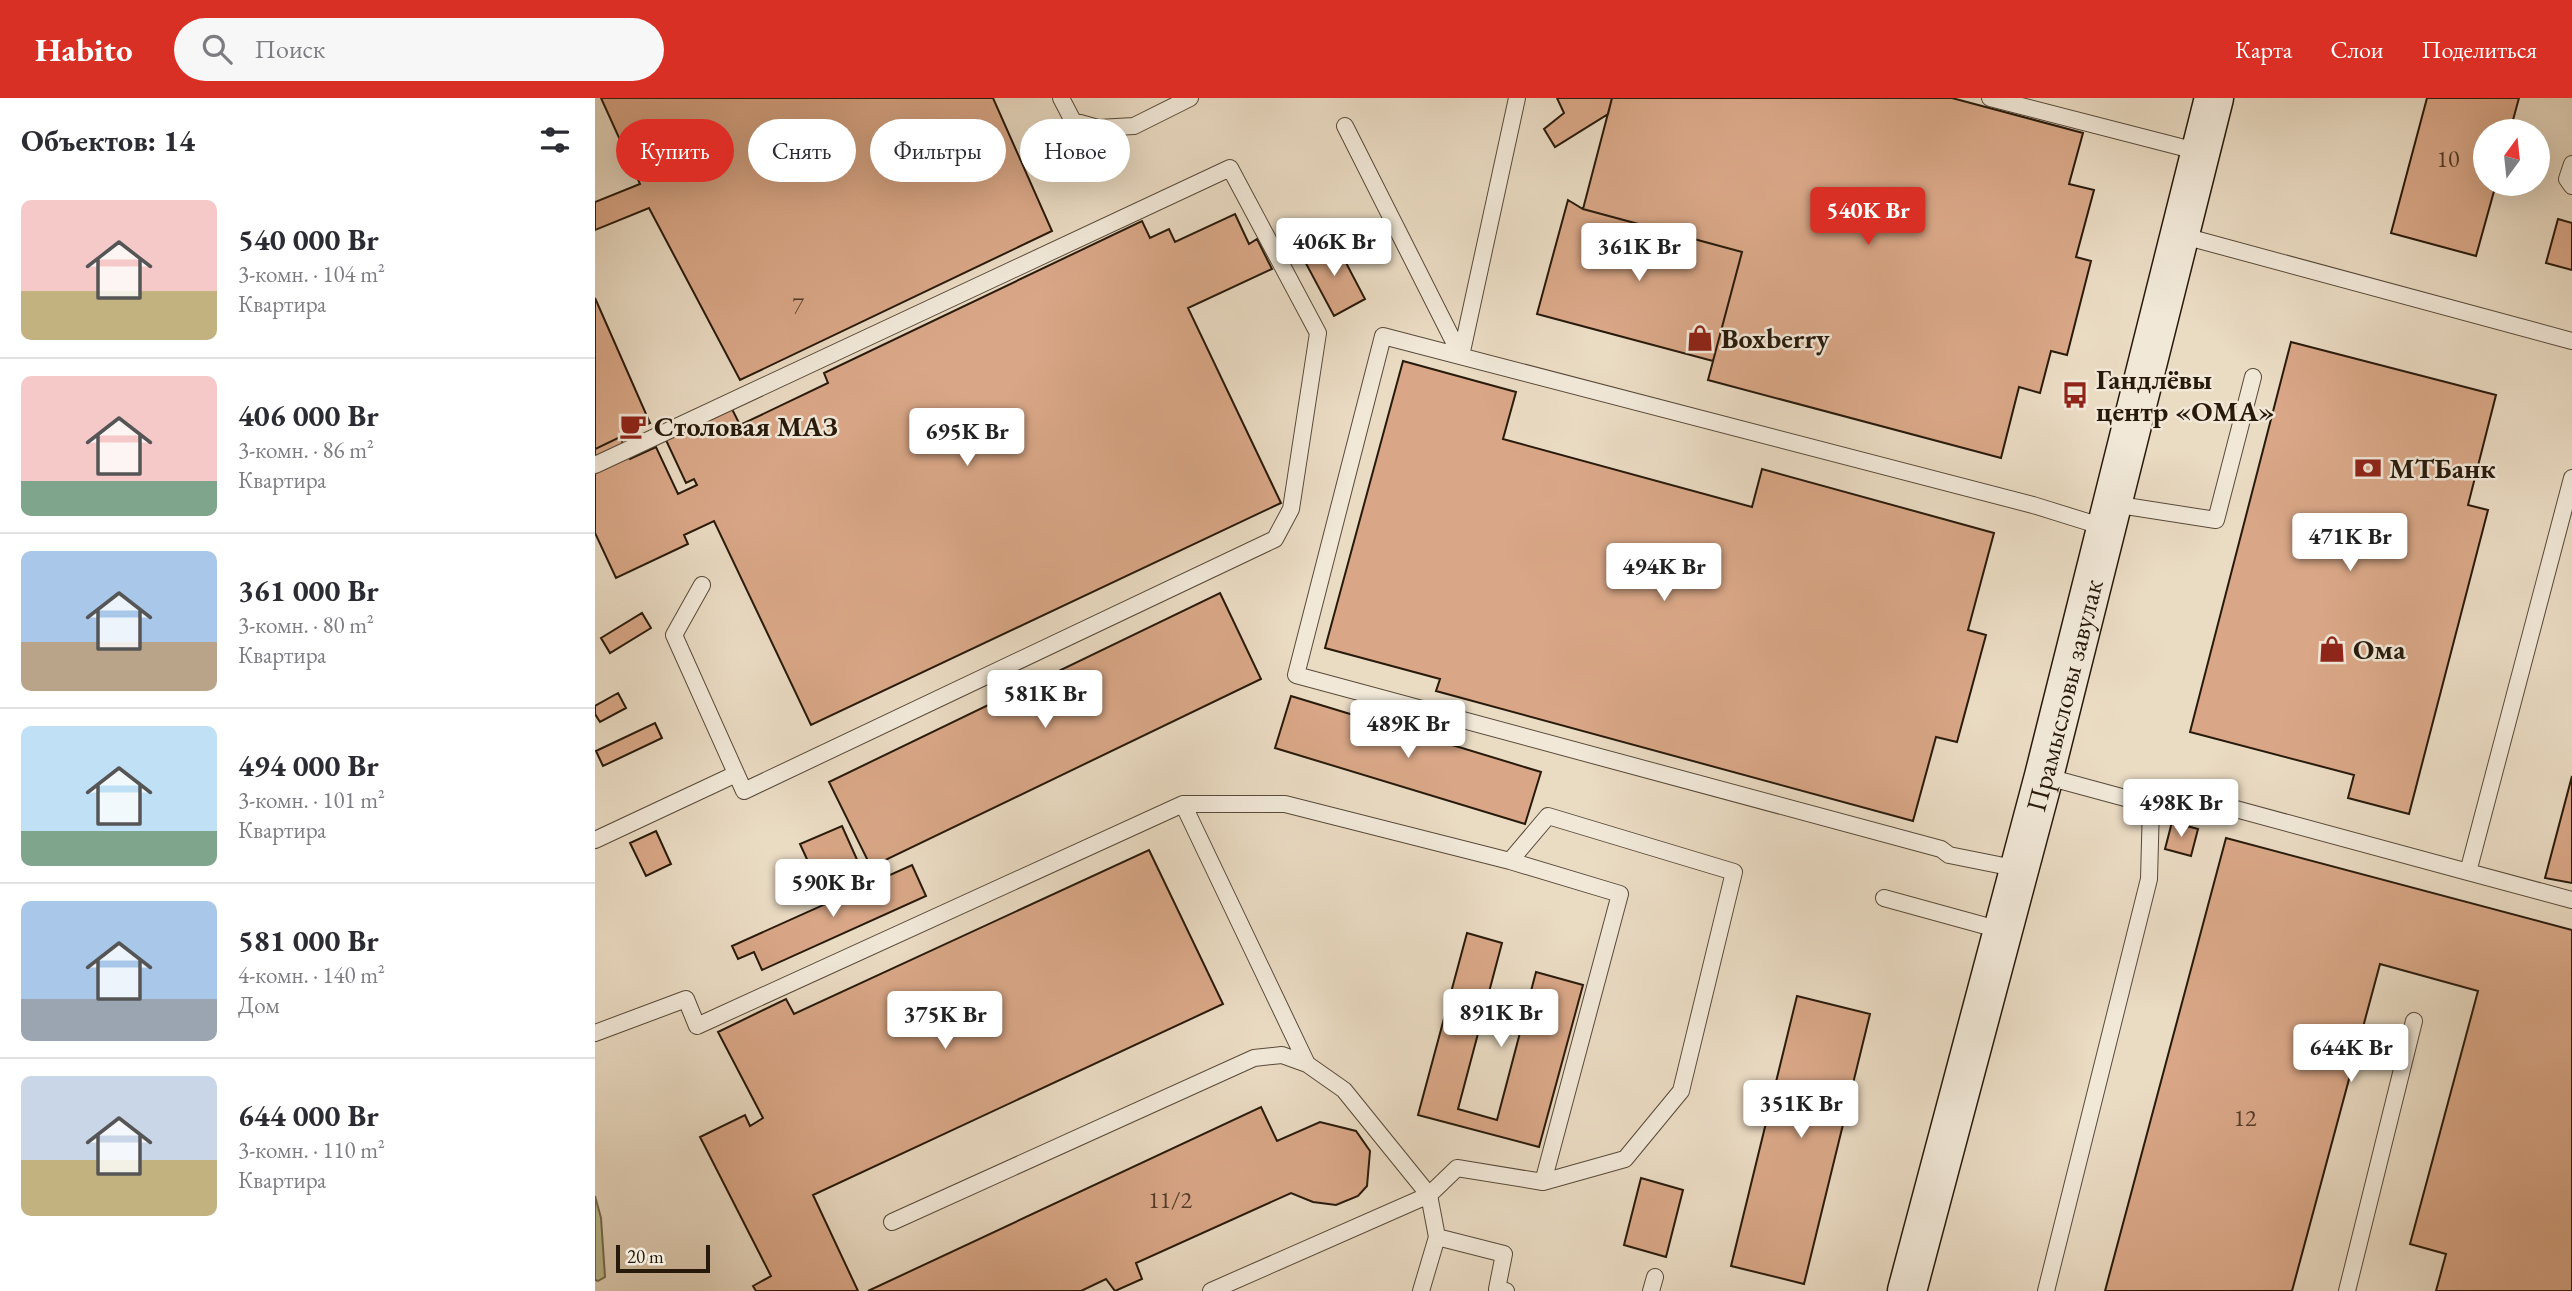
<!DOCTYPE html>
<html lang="ru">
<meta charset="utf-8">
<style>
:root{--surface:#fff;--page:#f7f7f7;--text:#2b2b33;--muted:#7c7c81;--line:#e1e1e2;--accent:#d93025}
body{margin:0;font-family:"EB Garamond",serif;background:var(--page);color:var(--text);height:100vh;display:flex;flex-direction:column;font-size:26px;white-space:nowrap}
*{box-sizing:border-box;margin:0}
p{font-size:23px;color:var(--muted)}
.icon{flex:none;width:38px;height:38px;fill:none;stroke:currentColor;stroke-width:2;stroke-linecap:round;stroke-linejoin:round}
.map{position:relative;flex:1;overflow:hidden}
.panel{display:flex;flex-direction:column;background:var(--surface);width:595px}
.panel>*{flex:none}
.banner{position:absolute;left:21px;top:21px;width:665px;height:63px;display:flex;gap:14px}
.needle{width:46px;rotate:15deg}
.tools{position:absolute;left:1878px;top:21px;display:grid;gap:14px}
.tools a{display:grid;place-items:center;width:77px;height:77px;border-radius:50%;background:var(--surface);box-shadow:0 7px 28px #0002;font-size:35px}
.scale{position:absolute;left:21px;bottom:18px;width:94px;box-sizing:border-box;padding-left:7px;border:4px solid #281a0b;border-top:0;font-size:19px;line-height:24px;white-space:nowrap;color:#281a0b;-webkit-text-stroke:5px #f1e8d8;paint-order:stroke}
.price{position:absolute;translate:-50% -60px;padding:0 16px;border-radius:7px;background:#fff;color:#222;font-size:23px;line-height:46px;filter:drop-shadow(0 2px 4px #0008)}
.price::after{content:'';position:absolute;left:50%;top:42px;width:21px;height:16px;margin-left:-10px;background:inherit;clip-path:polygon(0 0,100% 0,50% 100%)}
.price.selected{background:var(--accent);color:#fff}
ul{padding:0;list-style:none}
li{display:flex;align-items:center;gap:21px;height:175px;padding:0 21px}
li+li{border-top:2px solid var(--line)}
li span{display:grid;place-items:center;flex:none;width:196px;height:140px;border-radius:10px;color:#555}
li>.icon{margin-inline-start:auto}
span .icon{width:84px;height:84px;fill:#fffc;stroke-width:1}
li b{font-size:30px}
h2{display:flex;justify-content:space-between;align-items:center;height:84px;padding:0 21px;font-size:30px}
.pill{padding:0 24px;border-radius:32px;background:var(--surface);box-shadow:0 7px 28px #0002;font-size:24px;line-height:63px}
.pill.selected{background:var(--accent);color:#fff}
header{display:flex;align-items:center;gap:42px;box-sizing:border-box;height:98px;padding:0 35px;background:var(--accent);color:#fff}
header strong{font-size:33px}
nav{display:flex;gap:38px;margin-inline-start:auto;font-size:24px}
.search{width:490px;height:63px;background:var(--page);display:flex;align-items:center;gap:18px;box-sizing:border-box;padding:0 24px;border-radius:38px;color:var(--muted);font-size:26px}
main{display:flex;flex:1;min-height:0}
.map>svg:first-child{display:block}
.green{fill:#bbbe90;stroke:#726c4e;stroke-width:2}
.building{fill:#d9a787;stroke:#281a0b;stroke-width:2}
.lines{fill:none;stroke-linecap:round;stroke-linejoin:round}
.lane-casing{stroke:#584a39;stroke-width:18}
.secondary-casing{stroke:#281a0b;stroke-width:41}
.lane{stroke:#f1e8d8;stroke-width:16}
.secondary{stroke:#f1e8d8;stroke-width:38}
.labels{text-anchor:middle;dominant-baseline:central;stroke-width:5;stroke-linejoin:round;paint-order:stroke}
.number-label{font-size:24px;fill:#543d2a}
.poi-label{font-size:28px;font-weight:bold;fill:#281a0b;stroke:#f1e8d8;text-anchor:start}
.street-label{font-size:28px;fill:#281a0b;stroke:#f1e8d8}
</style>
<header>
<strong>Habito</strong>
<div class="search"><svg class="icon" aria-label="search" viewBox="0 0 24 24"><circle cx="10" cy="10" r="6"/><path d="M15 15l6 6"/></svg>Поиск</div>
<nav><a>Карта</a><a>Слои</a><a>Поделиться</a></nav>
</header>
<main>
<section class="panel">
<h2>Объектов: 14<svg class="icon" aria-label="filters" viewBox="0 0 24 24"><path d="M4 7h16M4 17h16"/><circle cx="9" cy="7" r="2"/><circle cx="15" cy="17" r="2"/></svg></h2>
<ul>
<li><span style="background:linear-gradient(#f6c9c9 65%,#c2b280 0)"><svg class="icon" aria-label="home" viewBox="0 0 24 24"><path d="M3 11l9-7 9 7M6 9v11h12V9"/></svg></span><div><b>540 000 Br</b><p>3-комн. · 104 m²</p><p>Квартира</p></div></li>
<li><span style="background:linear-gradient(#f6c9c9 75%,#7fa58c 0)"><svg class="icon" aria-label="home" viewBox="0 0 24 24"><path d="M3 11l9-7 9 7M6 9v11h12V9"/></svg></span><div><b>406 000 Br</b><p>3-комн. · 86 m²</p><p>Квартира</p></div></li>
<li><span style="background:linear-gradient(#a9c7e8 65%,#b9a48a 0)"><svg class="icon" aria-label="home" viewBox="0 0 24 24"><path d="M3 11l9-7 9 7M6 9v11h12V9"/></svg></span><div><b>361 000 Br</b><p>3-комн. · 80 m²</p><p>Квартира</p></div></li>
<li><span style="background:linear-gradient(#bfe0f5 75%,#7fa58c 0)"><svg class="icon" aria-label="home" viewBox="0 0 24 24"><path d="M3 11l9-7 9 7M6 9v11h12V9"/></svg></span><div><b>494 000 Br</b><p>3-комн. · 101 m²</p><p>Квартира</p></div></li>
<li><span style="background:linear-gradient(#a9c7e8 70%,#9aa5b1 0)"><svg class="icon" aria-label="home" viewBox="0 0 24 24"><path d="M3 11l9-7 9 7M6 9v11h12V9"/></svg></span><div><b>581 000 Br</b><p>4-комн. · 140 m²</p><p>Дом</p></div></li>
<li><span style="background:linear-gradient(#c9d6e8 60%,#c2b280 0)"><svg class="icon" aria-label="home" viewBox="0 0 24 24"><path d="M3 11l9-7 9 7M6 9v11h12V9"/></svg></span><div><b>644 000 Br</b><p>3-комн. · 110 m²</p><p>Квартира</p></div></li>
</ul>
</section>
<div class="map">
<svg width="1977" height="1193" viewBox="0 0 1977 1193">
<rect width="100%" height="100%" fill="#eadbc3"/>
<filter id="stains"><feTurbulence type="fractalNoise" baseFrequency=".00286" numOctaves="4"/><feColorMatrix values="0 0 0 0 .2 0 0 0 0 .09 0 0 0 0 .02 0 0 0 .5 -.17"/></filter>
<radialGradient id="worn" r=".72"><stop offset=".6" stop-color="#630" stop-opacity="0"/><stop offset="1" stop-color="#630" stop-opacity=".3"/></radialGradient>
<!-- green -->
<path class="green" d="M0 1098 6 1120 10 1179 3 1183 0 1182Z"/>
<!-- building -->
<path class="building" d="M6 0H398L457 133 145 282 54 110 0 132V104L45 86Z
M962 0H1017L1013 16 960 49 949 31 969 15Z
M1017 0H1357L1488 35 1474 86 1499 92 1481 159 1496 163 1472 257 1456 253 1445 295 1424 289 1406 360 1113 282 1147 154 988 111Z
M1832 0H1924L1915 33H1890V86H1901L1881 158 1796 135Z
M973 102 988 111 1147 154 1118 263 942 216Z
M640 116 654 146 662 141 677 171 593 210 686 405 216 627 119 423 89 437 93 446 21 480 0 435V351L25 339 35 361 61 349 83 396 102 387 99 381 91 385 70 340 136 309 145 327 233 285 229 275 547 123 555 140 574 131 580 144Z
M1963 121 1977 125V172L1951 165Z
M739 142 770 201 739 218 707 158Z
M0 200 55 325 0 351Z
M1696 244 1901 297 1873 407 1893 412 1814 716 1753 700 1759 677 1595 634Z
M808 263 921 294 908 341 1157 409 1167 371 1399 435 1373 532 1391 537 1362 644 1341 639 1318 723 841 593 845 581 730 550Z
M625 495 666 581 276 769 234 684Z
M47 515 56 530 15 555 6 540Z
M23 595 31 610 5 624 0 616V608Z
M696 598 946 674 930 726 680 650Z
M60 625 67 640 8 668 1 653Z
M1977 678V785L1950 780Z
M1577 724 1603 731 1596 758 1570 751Z
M247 728 268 775 227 794 205 746Z
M61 733 76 766 51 778 35 745Z
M1631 740 1977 832V1193H1841L1851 1156 1815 1146 1883 893 1785 866 1697 1193H1510Z
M554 752 628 906 218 1097 263 1193H161L158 1188 176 1178 105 1039 150 1017 155 1028 168 1020 123 934 191 901 199 916Z
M317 767 331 798 167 872 159 854 143 861 137 848Z
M872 835 907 845 863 1011 902 1022 941 874 988 887 944 1049 823 1017Z
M1202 898 1275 916 1209 1186 1136 1168Z
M666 1009 682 1043 725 1024 761 1033 775 1053 772 1088 763 1098 741 1107 718 1104 696 1095 541 1165 547 1181 520 1193 511 1181 486 1193H273Z
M1046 1080 1088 1092 1071 1159 1029 1147Z"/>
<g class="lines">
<defs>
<path id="lane" d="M466 0 478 23 503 30 539 28 595 0
M1395 0 1605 54
M750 28 866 258 922 0
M1977 66 1972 81 1977 88
M1585 137 1977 243
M0 367 635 70 723 235 696 411 680 441 149 693 79 537 107 487
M1518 406 1621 422 1658 279
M1449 678 1556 707H1604L1637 710 1873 774 1977 380
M588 706H690L915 763 953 718 1139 774 1086 993 1030 1061 948 1084 862 1070 834 1097 616 1193
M0 742 141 676
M915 763 1025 796 948 1084
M1424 771 1354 757 1346 751 701 577 788 238 1438 407 1512 430
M1873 774 1977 802
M1289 800 1409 833
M0 935 91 901 102 928 588 706 712 966
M297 1124 659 960 687 957 712 966 749 992 834 1097 842 1139 826 1193
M842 1139 909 1156 902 1191 911 1193
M1056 1193 1060 1179
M1451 1193 1554 781 1556 707
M1752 1193 1819 923"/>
<g id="secondary">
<path id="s1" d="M1312 1193 1449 678 1619 0"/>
</g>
</defs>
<!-- lane casing -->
<use href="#lane" class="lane-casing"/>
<!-- secondary casing -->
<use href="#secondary" class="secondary-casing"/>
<!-- lane -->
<use href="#lane" class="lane"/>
<!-- secondary -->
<use href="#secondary" class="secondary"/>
</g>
<!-- icons -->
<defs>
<symbol id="shop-bare" viewBox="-9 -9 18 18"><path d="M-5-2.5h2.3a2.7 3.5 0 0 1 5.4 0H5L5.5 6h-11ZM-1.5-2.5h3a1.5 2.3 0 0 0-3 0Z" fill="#8f2418" stroke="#f1e8d8" stroke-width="2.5" paint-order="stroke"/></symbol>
<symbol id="bus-bare" viewBox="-9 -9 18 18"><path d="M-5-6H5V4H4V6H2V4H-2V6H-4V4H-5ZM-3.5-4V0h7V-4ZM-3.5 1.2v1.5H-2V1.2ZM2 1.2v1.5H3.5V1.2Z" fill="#8f2418" stroke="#f1e8d8" stroke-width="2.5" paint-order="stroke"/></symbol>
<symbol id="cafe-bare" viewBox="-9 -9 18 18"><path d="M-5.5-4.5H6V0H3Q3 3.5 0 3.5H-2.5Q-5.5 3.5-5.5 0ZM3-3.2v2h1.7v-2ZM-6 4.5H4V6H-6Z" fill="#8f2418" stroke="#f1e8d8" stroke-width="2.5" paint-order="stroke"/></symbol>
<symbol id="bank-bare" viewBox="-9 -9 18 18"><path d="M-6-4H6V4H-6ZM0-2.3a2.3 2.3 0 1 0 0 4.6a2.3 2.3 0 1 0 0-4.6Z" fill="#8f2418" stroke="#f1e8d8" stroke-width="2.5" paint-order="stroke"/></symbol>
</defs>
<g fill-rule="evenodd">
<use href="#shop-bare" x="1086" y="221" width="38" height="38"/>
<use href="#bus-bare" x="1461" y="278" width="38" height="38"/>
<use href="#cafe-bare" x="19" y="309" width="38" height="38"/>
<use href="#bank-bare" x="1754" y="351" width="38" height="38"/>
<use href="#shop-bare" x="1718" y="532" width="38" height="38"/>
</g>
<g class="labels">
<!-- number labels -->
<g class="number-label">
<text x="1853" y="60">10</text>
<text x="203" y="207">7</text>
<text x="1650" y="1019">12</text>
<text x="575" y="1101">11/2</text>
</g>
<!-- poi labels -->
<g class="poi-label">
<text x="1126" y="240">Boxberry</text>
<text x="1501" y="281">Гандлёвы<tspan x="1501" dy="32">центр «ОМА»</tspan></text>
<text x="59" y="328">Столовая МАЗ</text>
<text x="1794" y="370">МТБанк</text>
<text x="1758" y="551">Ома</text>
</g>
<!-- street labels -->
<g class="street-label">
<text stroke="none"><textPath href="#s1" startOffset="616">Прамысловы завулак</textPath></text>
</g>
</g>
<rect width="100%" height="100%" filter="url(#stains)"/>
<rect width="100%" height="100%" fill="url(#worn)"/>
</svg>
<div class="tools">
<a><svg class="needle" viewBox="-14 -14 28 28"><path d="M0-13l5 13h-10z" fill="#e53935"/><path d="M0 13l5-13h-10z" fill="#7c7c81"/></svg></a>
</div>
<div class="scale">20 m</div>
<b class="price selected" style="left:1273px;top:149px">540K Br</b>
<b class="price" style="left:739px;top:180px">406K Br</b>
<b class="price" style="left:1044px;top:185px">361K Br</b>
<b class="price" style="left:372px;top:370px">695K Br</b>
<b class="price" style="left:1755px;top:475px">471K Br</b>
<b class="price" style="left:1069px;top:505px">494K Br</b>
<b class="price" style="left:450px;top:632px">581K Br</b>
<b class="price" style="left:813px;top:662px">489K Br</b>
<b class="price" style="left:1586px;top:741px">498K Br</b>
<b class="price" style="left:238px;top:821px">590K Br</b>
<b class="price" style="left:906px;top:951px">891K Br</b>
<b class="price" style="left:350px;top:953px">375K Br</b>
<b class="price" style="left:1756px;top:986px">644K Br</b>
<b class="price" style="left:1206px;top:1042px">351K Br</b>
<div class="banner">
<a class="pill selected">Купить</a>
<a class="pill">Снять</a>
<a class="pill">Фильтры</a>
<a class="pill">Новое</a>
</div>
</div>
</main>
